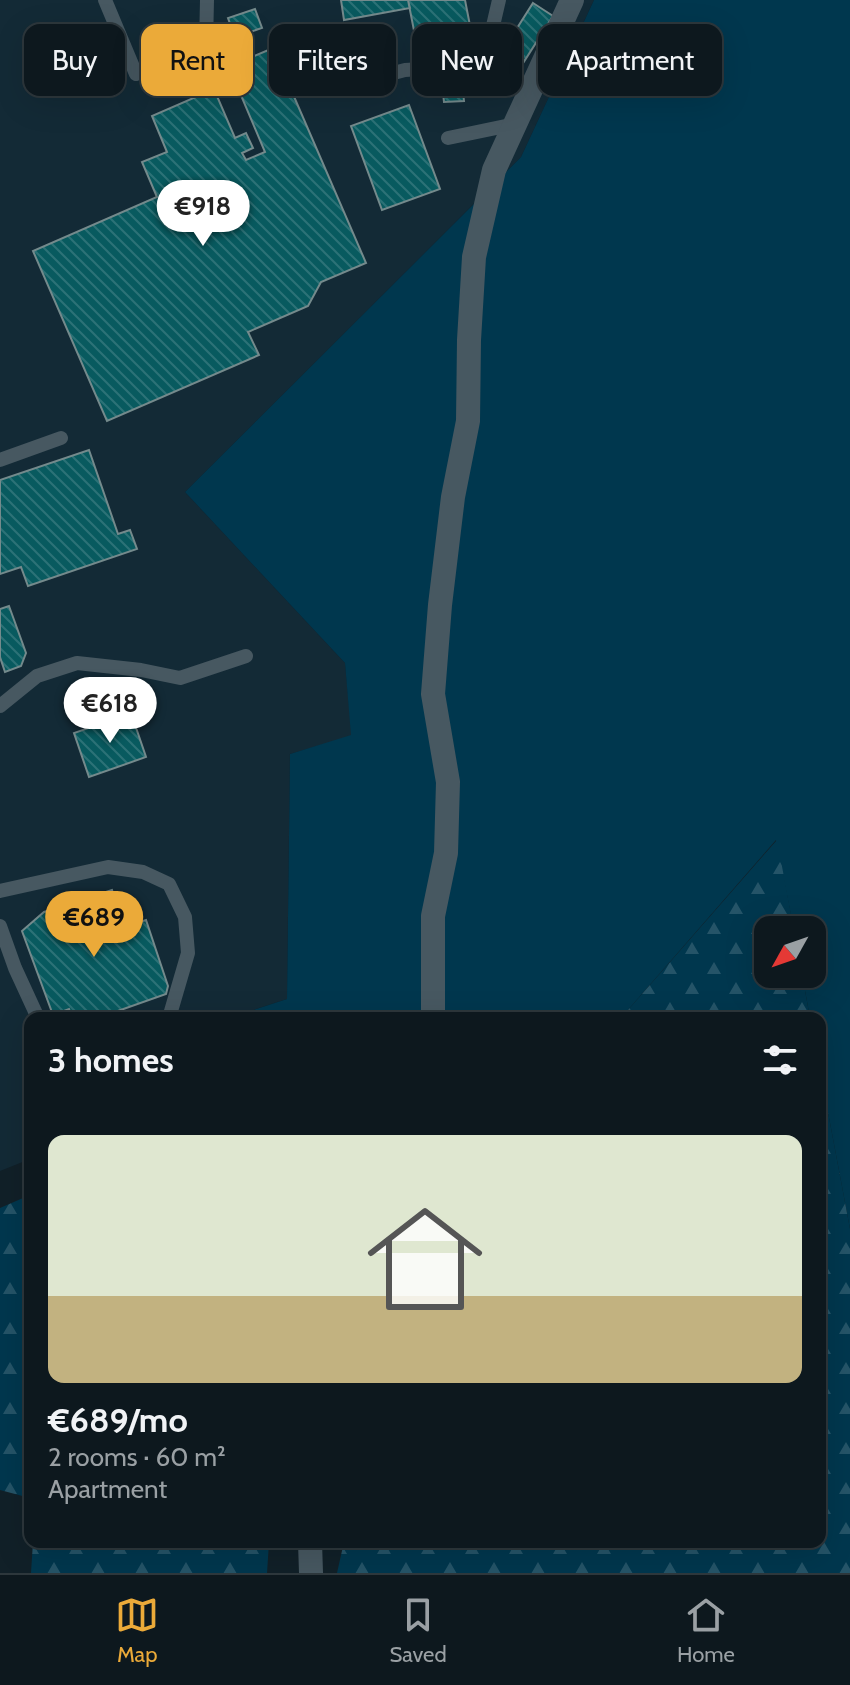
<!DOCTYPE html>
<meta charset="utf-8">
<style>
:root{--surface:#0d181e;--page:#1b252b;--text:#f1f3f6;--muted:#9aa0a4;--line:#2d373c;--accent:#ebaa39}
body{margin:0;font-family:Cabin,sans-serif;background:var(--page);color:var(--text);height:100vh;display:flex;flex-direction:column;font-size:30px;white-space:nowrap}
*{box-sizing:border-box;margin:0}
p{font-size:26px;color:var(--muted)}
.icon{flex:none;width:44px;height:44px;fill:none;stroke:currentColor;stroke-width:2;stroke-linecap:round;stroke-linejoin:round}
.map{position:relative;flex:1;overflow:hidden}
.details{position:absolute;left:24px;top:1012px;width:802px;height:536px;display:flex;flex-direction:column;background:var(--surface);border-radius:16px;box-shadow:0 8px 32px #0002,0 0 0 2px var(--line)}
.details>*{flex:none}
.hud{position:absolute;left:24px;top:24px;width:802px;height:72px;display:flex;gap:16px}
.needle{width:52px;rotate:230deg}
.fabs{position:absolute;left:754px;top:916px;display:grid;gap:16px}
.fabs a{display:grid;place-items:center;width:72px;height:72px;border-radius:16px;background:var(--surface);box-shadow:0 8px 32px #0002,0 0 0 2px var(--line);font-size:40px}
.price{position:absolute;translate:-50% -68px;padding:0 18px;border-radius:28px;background:#fff;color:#222;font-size:26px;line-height:52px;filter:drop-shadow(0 2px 4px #0008)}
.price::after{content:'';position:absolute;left:50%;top:48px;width:24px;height:18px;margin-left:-12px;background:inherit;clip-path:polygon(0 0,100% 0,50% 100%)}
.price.active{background:var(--accent);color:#111}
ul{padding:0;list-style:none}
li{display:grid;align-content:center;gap:16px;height:424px;padding:0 24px}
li+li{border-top:2px solid var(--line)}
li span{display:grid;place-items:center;height:248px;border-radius:16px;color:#555}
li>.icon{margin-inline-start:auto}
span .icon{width:144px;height:144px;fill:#fffc;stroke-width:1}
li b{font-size:34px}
h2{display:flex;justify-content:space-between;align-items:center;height:96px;padding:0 24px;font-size:34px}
.pill{padding:0 28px;border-radius:16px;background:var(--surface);box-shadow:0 8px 32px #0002,0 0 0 2px var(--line);font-size:28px;line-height:72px}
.pill.active{background:var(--accent);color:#111}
.dock{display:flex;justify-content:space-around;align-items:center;height:112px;border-top:2px solid var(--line);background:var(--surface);font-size:22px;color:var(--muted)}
.dock a{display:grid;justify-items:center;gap:4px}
.dock .active{color:var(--accent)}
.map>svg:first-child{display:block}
.built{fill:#132a36}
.grass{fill:#00374e}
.forest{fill:url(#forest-firs)}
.building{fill:url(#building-back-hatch);stroke:#748a8c;stroke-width:2}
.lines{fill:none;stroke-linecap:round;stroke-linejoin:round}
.lane{stroke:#475861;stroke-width:14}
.street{stroke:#475861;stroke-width:24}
</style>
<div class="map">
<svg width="850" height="1573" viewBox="0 0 850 1573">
<defs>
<pattern id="forest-firs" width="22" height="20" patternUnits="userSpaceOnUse" patternTransform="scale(2)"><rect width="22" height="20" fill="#00374e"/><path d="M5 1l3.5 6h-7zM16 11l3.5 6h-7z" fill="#255468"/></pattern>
<pattern id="building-back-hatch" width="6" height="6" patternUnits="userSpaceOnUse" patternTransform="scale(2)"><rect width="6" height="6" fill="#085a5f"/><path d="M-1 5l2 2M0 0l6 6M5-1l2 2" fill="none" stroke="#2c7277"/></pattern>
</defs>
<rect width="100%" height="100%" fill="#112028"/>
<!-- built -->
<path class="built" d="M0 0H594L521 157 185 492 345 663 352 736 290 754 287 999 229 1018H30V1159L0 1171Z"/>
<!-- grass -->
<path class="grass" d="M594 0H850V1229L820 1070V1018H810L802 974H812V930H794L776 840 621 1018H229L287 999 290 754 351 735 345 663 185 492 521 157Z"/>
<!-- forest -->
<path class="forest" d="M777 840 794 930H768V974H802L810 1018H621Z
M820 1070 850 1229V1573H337L344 1542H820Z
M30 1195V1498L0 1490V1208Z
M33 1542H269L267 1573H31Z"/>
<!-- building -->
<path class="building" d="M341 0H408L410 8 344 20Z
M408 0H465L474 46 419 56Z
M533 3 553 16 511 82 491 69Z
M255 9 262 28 235 37 228 18Z
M273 48 366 263 321 282 308 306 248 332 259 355 107 421 33 251 157 197 142 162 167 152 152 116 214 89 235 138 246 133 253 148 242 153 246 160 265 152 229 67Z
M463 92 464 101 444 102 443 93Z
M409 105 440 189 382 210 351 126Z
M89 450 118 534 130 530 137 549 28 586 21 567 0 574V480Z
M9 606 26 653 21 666 5 672 0 657V609Z
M131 713 146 757 89 777 74 733Z
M112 890 124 927 146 920 168 986 166 994 98 1018H72L69 1009 53 1015 22 931 44 912Z"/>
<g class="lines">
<!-- lane -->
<path class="lane" d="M105 0 136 74 206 45 207 0
M367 80 405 70 472 66 486 56 499 0
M448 138 515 124
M0 460 61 438
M0 706 37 676 77 663 141 670 180 678 246 656
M0 891 108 867 143 872 169 884 185 917 188 953 169 1018
M0 926 15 968 38 1018"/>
<!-- street -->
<path class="street" d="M433 1018V916L446 853 448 782 433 694 440 605 453 497 468 421 469 340 474 257 494 170 572 0
M310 1542 311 1573"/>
</g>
</svg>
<div class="fabs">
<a><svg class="needle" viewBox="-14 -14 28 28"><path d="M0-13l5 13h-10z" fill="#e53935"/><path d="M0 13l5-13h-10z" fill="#9aa0a4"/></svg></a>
</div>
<b class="price" style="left:203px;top:248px">€918</b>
<b class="price" style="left:110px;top:745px">€618</b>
<b class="price active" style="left:94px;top:959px">€689</b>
<div class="hud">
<a class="pill">Buy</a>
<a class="pill active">Rent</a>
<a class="pill">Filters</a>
<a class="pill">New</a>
<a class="pill">Apartment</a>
</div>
<section class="details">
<h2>3 homes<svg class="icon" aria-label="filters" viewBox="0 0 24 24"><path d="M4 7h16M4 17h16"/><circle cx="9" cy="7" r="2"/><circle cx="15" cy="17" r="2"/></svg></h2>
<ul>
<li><span style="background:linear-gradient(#dfe7d0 65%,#c2b280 0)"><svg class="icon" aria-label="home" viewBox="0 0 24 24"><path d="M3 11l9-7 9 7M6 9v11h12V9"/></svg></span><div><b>€689/mo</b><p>2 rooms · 60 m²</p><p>Apartment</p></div></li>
</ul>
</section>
</div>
<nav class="dock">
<a class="active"><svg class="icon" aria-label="map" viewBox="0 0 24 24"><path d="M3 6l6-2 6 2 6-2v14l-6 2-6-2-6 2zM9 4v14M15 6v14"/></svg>Map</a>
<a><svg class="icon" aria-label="saved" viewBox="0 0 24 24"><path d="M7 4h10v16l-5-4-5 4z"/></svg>Saved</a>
<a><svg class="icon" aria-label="home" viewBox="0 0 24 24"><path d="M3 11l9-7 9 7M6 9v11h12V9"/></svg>Home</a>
</nav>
